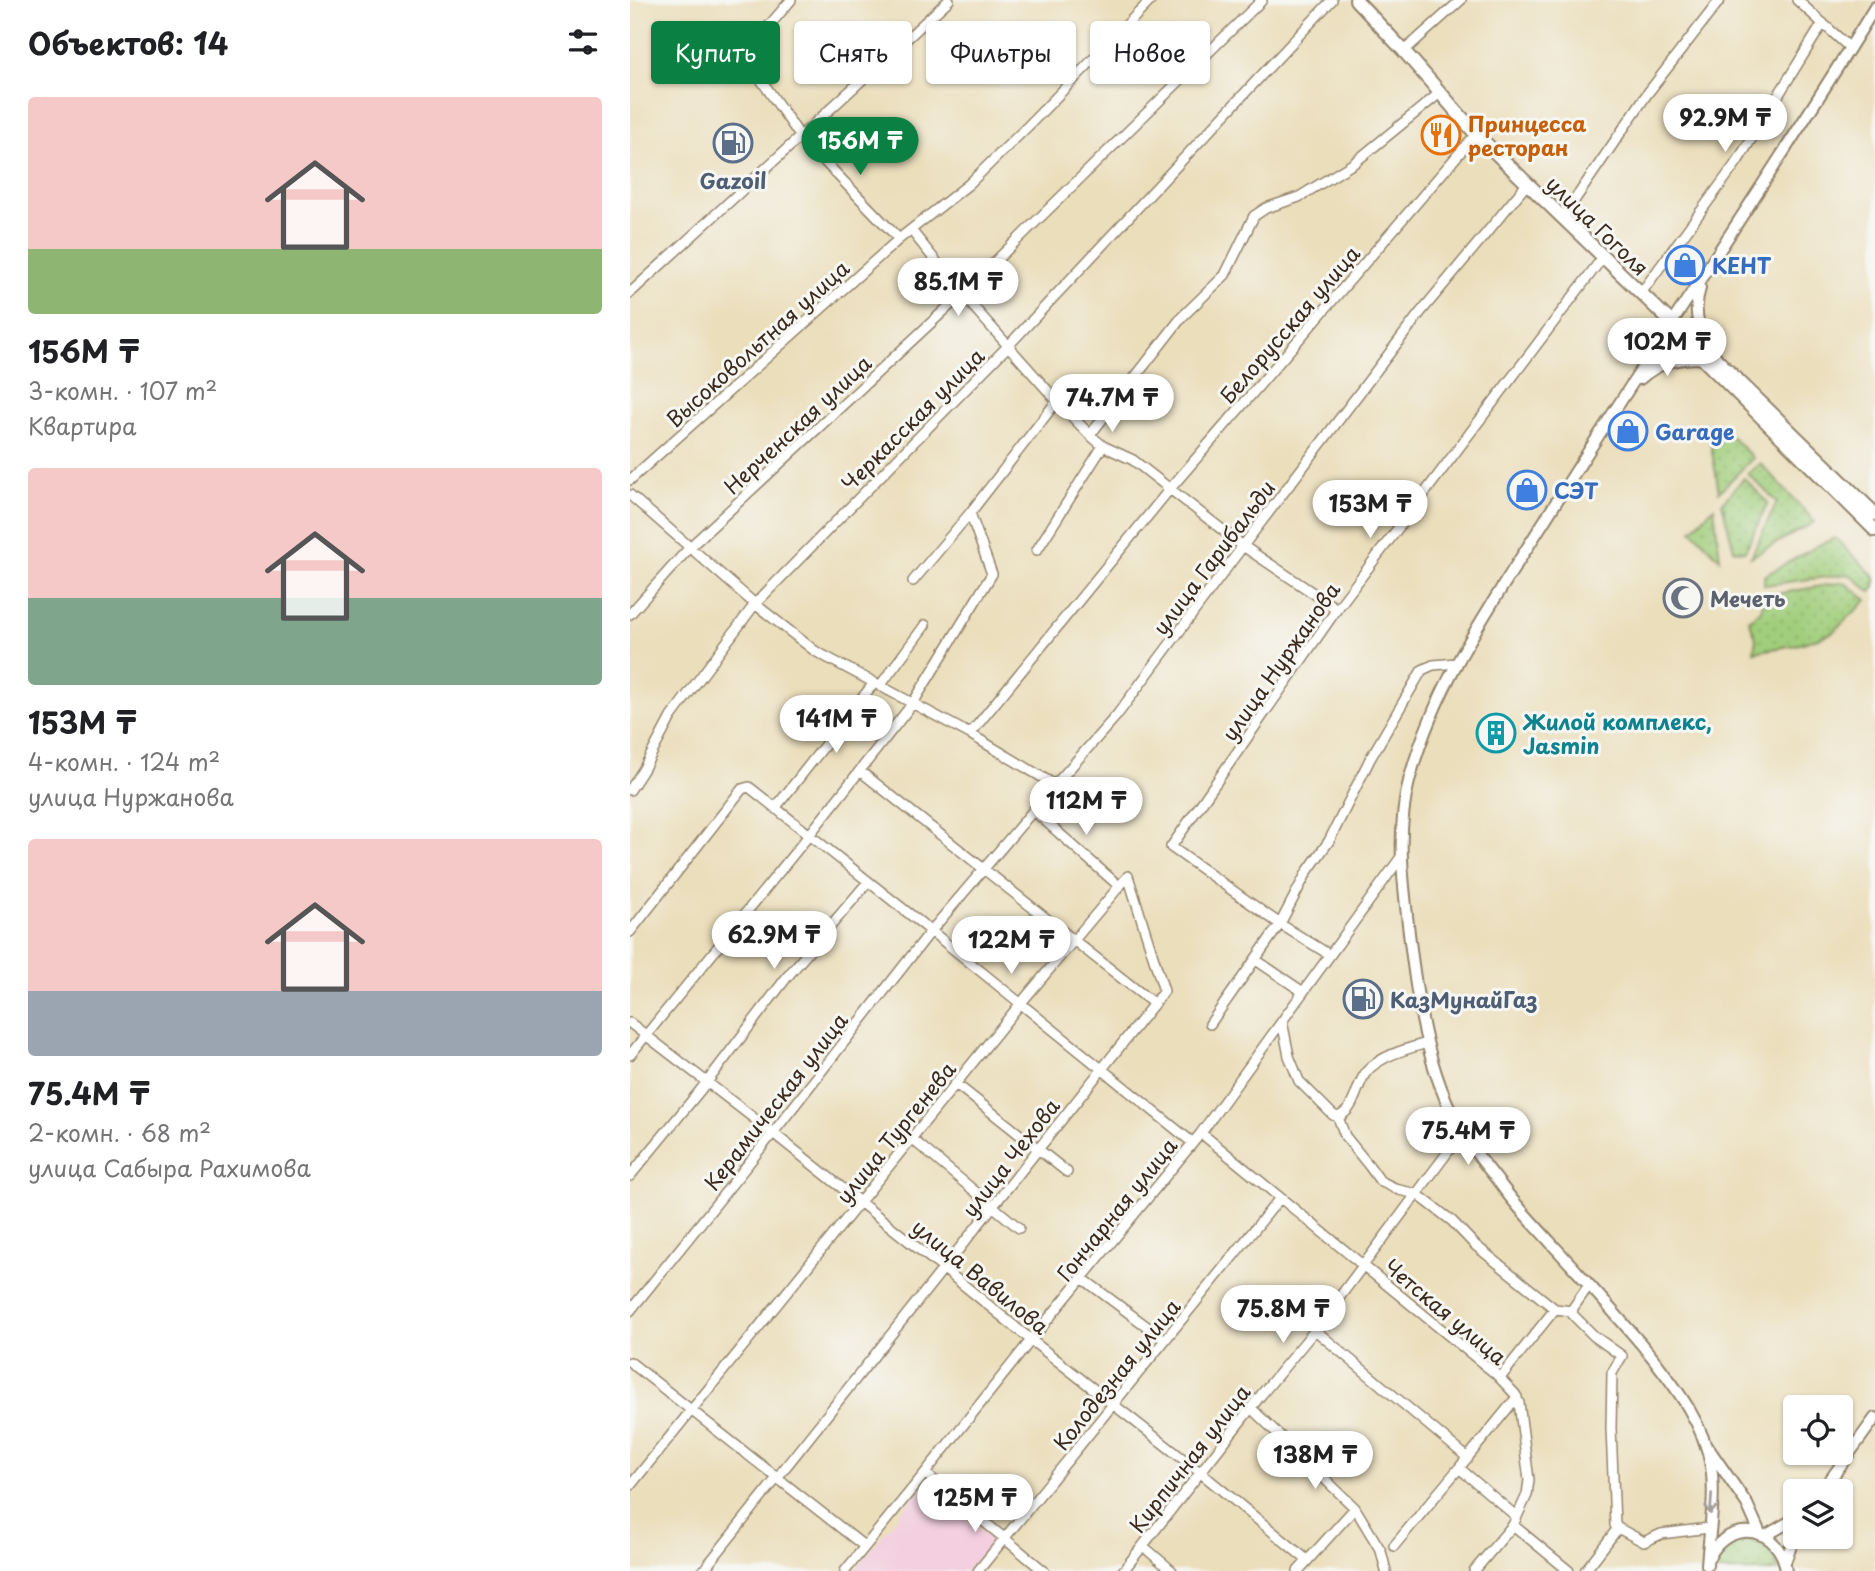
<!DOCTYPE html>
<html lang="ru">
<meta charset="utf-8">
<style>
:root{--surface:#fff;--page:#f6f6f6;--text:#202124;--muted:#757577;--accent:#0b8043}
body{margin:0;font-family:"Playpen Sans",sans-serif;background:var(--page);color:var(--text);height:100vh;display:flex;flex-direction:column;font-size:26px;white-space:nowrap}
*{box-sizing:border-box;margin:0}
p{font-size:23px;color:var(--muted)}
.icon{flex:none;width:38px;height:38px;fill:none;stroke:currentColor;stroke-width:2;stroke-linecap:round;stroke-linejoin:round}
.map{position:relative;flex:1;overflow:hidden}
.details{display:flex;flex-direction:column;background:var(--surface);width:630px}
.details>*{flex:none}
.top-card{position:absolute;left:21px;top:21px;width:665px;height:63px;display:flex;gap:14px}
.controls{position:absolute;left:1153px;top:1395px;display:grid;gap:14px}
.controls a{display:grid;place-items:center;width:70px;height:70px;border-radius:7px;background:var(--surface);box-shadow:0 2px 5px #0004;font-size:35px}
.price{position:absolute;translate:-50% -60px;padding:0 16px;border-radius:24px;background:#fff;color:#222;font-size:23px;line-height:46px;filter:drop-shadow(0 2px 4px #0008)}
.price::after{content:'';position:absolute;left:50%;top:42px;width:21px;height:16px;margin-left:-10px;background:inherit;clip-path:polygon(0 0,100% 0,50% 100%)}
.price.on{background:var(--accent);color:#fff}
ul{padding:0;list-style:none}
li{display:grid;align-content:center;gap:14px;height:371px;padding:0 28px}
li span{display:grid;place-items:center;height:217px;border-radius:7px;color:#555}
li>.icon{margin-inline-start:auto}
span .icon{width:126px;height:126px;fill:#fffc;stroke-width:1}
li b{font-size:30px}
h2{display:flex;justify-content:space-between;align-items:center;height:84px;padding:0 28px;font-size:30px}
.chip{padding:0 24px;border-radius:7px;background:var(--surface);box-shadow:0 2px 5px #0004;font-size:24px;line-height:63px}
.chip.on{background:var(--accent);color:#fff}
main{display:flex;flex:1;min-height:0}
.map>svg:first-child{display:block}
.built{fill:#f3cfdf}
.grass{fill:url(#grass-dots);stroke:#6e7c4c;stroke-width:2}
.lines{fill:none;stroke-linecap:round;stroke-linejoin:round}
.minor-casing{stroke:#93846c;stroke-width:12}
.major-casing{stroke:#93846c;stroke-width:14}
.highway-casing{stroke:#93846c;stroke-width:16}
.minor{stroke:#fff;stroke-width:9}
.major{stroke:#fff;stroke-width:10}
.highway{stroke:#fff;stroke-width:12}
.oneway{stroke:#a79f9a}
.labels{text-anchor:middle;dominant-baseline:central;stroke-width:6;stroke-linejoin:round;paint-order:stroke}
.food-label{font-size:21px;font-weight:bold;fill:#c56008;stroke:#f6f6f2;text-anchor:start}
.service-label{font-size:21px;font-weight:bold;fill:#4e5e75;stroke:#f6f6f2}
.street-label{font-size:21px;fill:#3b2a1e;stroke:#f6f6f2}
.shop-label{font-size:21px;font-weight:bold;fill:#366cbe;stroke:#f6f6f2;text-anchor:start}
.worship-label{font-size:21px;font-weight:bold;fill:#5b616d;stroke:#f6f6f2;text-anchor:start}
.culture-label{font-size:21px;font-weight:bold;fill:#0d838f;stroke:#f6f6f2;text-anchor:start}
</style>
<main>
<section class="details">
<h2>Объектов: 14<svg class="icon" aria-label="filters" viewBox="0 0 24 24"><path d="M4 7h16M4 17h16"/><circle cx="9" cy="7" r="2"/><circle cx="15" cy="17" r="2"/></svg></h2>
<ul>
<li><span style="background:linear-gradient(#f6c9c9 70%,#8fb573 0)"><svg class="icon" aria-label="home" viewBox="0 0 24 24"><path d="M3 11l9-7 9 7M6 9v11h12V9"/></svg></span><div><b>156M ₸</b><p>3-комн. · 107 m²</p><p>Квартира</p></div></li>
<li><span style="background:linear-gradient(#f6c9c9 60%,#7fa58c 0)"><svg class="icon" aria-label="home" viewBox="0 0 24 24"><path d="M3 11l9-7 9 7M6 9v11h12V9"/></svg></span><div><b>153M ₸</b><p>4-комн. · 124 m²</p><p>улица Нуржанова</p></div></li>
<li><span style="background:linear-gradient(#f6c9c9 70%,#9aa5b1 0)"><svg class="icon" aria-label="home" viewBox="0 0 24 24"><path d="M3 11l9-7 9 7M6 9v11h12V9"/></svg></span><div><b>75.4M ₸</b><p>2-комн. · 68 m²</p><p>улица Сабыра Рахимова</p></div></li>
</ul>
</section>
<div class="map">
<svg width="1245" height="1571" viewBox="0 0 1245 1571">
<defs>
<pattern id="grass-dots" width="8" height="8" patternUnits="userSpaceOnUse" patternTransform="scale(1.75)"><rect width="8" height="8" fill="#a1ce7b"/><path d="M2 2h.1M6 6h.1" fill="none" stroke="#8cb16a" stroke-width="1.8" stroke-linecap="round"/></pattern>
</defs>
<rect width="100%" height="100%" fill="#f6f6f2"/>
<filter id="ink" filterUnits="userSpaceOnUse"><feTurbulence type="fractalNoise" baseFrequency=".0143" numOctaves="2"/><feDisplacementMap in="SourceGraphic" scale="14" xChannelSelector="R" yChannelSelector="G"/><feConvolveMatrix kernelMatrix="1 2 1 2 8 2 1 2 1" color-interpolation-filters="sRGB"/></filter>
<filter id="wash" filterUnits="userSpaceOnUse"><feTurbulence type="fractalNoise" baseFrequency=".00686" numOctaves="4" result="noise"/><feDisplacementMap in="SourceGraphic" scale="28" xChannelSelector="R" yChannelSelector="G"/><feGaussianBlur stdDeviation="1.57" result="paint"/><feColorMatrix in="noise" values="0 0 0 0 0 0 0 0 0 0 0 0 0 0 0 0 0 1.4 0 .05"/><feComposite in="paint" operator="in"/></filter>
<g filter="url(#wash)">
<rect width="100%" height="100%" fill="#ebdebb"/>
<!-- built -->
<path class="built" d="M293 1485 363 1540 338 1571H224Z"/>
<!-- grass -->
<path class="grass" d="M1101 436 1123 458 1089 492 1080 440Z
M1130 463 1185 522 1121 557 1147 502 1118 474Z
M1114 478 1138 503 1115 551 1104 550 1092 503Z
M1084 507 1090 559 1062 530Z
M1205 538 1245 577V587L1241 592 1219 574 1134 585V576L1189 545Z
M1214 582 1237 600 1202 633 1170 644 1124 652 1126 638 1119 620 1131 610 1135 596Z
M1116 1540C1135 1542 1146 1553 1148 1571H1085C1087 1553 1098 1542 1116 1540Z"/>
</g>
<g filter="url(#ink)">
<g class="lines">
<defs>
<path id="minor" d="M161 0 114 55 170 136 269 239
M1167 0 1220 48
M774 51 831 0
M933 217 1017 94 1090 0
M281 230 332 294 427 401 460 435 473 446 503 460 613 546 707 609
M0 293 319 0
M1011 293 1107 162 1193 23
M460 435 552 317 595 275 624 216 636 208 669 197 724 163 811 92
M0 480 269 239 339 184 399 125 521 0
M0 495 125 604 185 651 340 734 425 785
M407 550 473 446
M283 581 340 513 427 401
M0 614 60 547 332 294 632 0
M250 686 295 625
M340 734 539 490 846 134
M230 771 523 1003
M0 790 13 770 41 717 125 604 378 346 702 0
M146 807 244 683
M404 811 489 886
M0 932 112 789 119 787 301 931 563 1143
M700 955 650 924 541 847 707 609 973 257
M626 960 673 992
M652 1021 659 1056 669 1081 703 1115 708 1117C726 1110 726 1084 737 1071 752 1055 777 1049 797 1043
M0 1023 143 1133 314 1269 401 1340 571 1473 677 1560
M580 1024 650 924 677 872 699 841 740 759 792 670 803 665 827 663
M0 1055 180 834 283 703 362 574 340 513
M326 1084 437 1172
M708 1117 715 1136 740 1167 750 1181 769 1190 787 1194 822 1221 845 1245 925 1309 942 1311
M571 1133 866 1374 885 1394 889 1403 899 1480 897 1495 883 1525 844 1571
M282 1139 389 1228
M0 1176 77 1082 157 977 238 882
M452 1278 535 1340
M0 1311 143 1133 301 931 425 785 487 715 613 546 790 313 897 184
M685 1330 838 1458
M0 1362 234 1546
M870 1378 925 1309
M621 1408 725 1508 751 1551 756 1571
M295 1473 414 1571
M0 1486 391 1003 498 876
M887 1517 829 1468 887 1397
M883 1525 939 1571
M988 1528 1014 1542 1031 1534 1079 1528
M513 1546 542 1571
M764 1546 829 1468
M73 1571 534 991 498 876
M215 1571 295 1473 401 1340 571 1133 771 857
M348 1571 650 1198
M493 1571 631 1395 685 1330 832 1133
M668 1571 725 1508
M955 1571 988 1528 985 1525 981 1428 982 1373 992 1356 964 1336 942 1314 943 1308 959 1285"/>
<path id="major" d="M1070 288C1061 317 1071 333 1086 357
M1010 379C1029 362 1047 358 1072 358
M1079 1449 1117 1504 1130 1533
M1192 1491 1245 1418
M1135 1536 1166 1518
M1080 1556C1100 1517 1151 1527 1156 1571
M1155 1562 1166 1533
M1077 1565C1079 1534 1086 1497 1081 1466 1074 1425 1048 1390 1022 1357 990 1318 955 1280 921 1243 905 1225 888 1208 874 1189 860 1170 843 1151 831 1131 797 1071 787 1000 779 933 773 880 766 833 779 781 805 682 866 598 920 512 1026 342 1141 178 1245 7"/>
<path id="highway" d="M726 0 774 51 846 134 1042 323 1087 360 1245 514
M1061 345 1072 358 1245 530"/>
</defs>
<!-- minor casing -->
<use href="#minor" class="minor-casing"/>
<!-- major casing -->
<use href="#major" class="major-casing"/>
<!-- highway casing -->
<use href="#highway" class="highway-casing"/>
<!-- minor -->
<use href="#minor" class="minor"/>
<!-- major -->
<use href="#major" class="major"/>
<!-- highway -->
<use href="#highway" class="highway"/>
</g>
<!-- one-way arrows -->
<defs><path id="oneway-shaft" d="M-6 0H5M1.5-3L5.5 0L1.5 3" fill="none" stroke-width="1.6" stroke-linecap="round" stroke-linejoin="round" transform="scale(1.75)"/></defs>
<use class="oneway" href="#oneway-shaft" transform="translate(1081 1504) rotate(94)"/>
</g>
<!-- icons -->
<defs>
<symbol id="restaurant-ring" viewBox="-11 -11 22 22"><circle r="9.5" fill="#f6f6f2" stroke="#e8710a" stroke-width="1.5"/><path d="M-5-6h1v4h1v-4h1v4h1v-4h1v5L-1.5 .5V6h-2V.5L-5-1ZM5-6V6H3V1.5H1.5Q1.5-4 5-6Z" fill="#e8710a"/></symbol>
<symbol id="fuel-ring" viewBox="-11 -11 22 22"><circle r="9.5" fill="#f6f6f2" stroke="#5c6f8a" stroke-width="1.5"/><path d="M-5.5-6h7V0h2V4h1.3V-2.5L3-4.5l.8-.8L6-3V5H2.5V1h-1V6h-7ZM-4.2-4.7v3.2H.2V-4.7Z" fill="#5c6f8a"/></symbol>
<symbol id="shop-ring" viewBox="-11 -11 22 22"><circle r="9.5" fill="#f6f6f2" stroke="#3f7fe0" stroke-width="1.5"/><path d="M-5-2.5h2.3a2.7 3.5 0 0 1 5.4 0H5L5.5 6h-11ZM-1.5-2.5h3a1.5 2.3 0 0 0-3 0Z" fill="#3f7fe0"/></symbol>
<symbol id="mosque-ring" viewBox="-11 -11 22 22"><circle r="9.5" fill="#f6f6f2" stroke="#6b7280" stroke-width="1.5"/><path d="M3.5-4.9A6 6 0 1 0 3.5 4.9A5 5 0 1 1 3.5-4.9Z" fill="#6b7280"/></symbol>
<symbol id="building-ring" viewBox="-11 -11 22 22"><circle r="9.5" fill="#f6f6f2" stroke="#0f9aa8" stroke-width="1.5"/><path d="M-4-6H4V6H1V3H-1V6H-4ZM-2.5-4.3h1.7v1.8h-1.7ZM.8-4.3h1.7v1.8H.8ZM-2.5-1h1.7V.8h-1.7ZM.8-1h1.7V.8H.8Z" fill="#0f9aa8"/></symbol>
</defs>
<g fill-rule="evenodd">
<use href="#restaurant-ring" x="789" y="113" width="44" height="44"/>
<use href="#fuel-ring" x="81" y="121" width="44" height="44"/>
<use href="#shop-ring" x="1033" y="243" width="44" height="44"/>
<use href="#shop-ring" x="976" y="409" width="44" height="44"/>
<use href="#shop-ring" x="875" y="468" width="44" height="44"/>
<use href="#mosque-ring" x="1031" y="576" width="44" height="44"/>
<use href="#building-ring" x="844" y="711" width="44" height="44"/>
<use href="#fuel-ring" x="711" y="977" width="44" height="44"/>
</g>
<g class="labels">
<!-- food labels -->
<g class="food-label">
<text x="838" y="123">Принцесса<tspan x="838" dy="24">ресторан</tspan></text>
</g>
<!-- service labels -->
<g class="service-label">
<text x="103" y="180">Gazoil</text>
<text x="760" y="999" text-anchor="start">КазМунайГаз</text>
</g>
<!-- street labels -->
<g class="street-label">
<text transform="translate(968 225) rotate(44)">улица Гоголя</text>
<text transform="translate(659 324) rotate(-49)">Белорусская улица</text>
<text transform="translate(127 343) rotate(-42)">Высоковольтная улица</text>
<text transform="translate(282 419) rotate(-45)">Черкасская улица</text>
<text transform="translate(167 424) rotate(-43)">Нерченская улица</text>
<text transform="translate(583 557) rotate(-53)">улица Гарибальди</text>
<text transform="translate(650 661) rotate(-55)">улица Нуржанова</text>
<text transform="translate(145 1101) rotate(-52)">Керамическая улица</text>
<text transform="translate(265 1132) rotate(-51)">улица Тургенева</text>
<text transform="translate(380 1157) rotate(-52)">улица Чехова</text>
<text transform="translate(486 1209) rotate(-51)">Гончарная улица</text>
<text transform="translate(351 1276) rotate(39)">улица Вавилова</text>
<text transform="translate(816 1311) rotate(40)">Четская улица</text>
<text transform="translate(486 1374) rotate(-51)">Колодезная улица</text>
<text transform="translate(559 1458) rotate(-52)">Кирпичная улица</text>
</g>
<!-- shop labels -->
<g class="shop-label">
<text x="1082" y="265">КЕНТ</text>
<text x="1025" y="431">Garage</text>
<text x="924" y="490">СЭТ</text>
</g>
<!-- worship labels -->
<g class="worship-label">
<text x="1080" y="598">Мечеть</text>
</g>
<!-- culture labels -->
<g class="culture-label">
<text x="893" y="721">Жилой комплекс,<tspan x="893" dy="24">Jasmin</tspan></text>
</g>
</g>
</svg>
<div class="controls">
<a><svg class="icon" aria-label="locate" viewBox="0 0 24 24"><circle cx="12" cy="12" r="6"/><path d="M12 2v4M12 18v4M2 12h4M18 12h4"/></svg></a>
<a><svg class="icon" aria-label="layers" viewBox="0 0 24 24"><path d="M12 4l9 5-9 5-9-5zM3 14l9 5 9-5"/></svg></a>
</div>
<b class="price" style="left:1095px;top:154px">92.9M ₸</b>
<b class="price on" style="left:230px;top:177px">156M ₸</b>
<b class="price" style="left:328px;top:318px">85.1M ₸</b>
<b class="price" style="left:1037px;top:378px">102M ₸</b>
<b class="price" style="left:482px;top:434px">74.7M ₸</b>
<b class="price" style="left:740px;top:540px">153M ₸</b>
<b class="price" style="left:206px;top:755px">141M ₸</b>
<b class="price" style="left:456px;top:837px">112M ₸</b>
<b class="price" style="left:144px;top:971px">62.9M ₸</b>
<b class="price" style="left:381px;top:976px">122M ₸</b>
<b class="price" style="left:838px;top:1167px">75.4M ₸</b>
<b class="price" style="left:653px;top:1345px">75.8M ₸</b>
<b class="price" style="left:685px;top:1491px">138M ₸</b>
<b class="price" style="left:345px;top:1534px">125M ₸</b>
<div class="top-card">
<a class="chip on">Купить</a>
<a class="chip">Снять</a>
<a class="chip">Фильтры</a>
<a class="chip">Новое</a>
</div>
</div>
</main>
